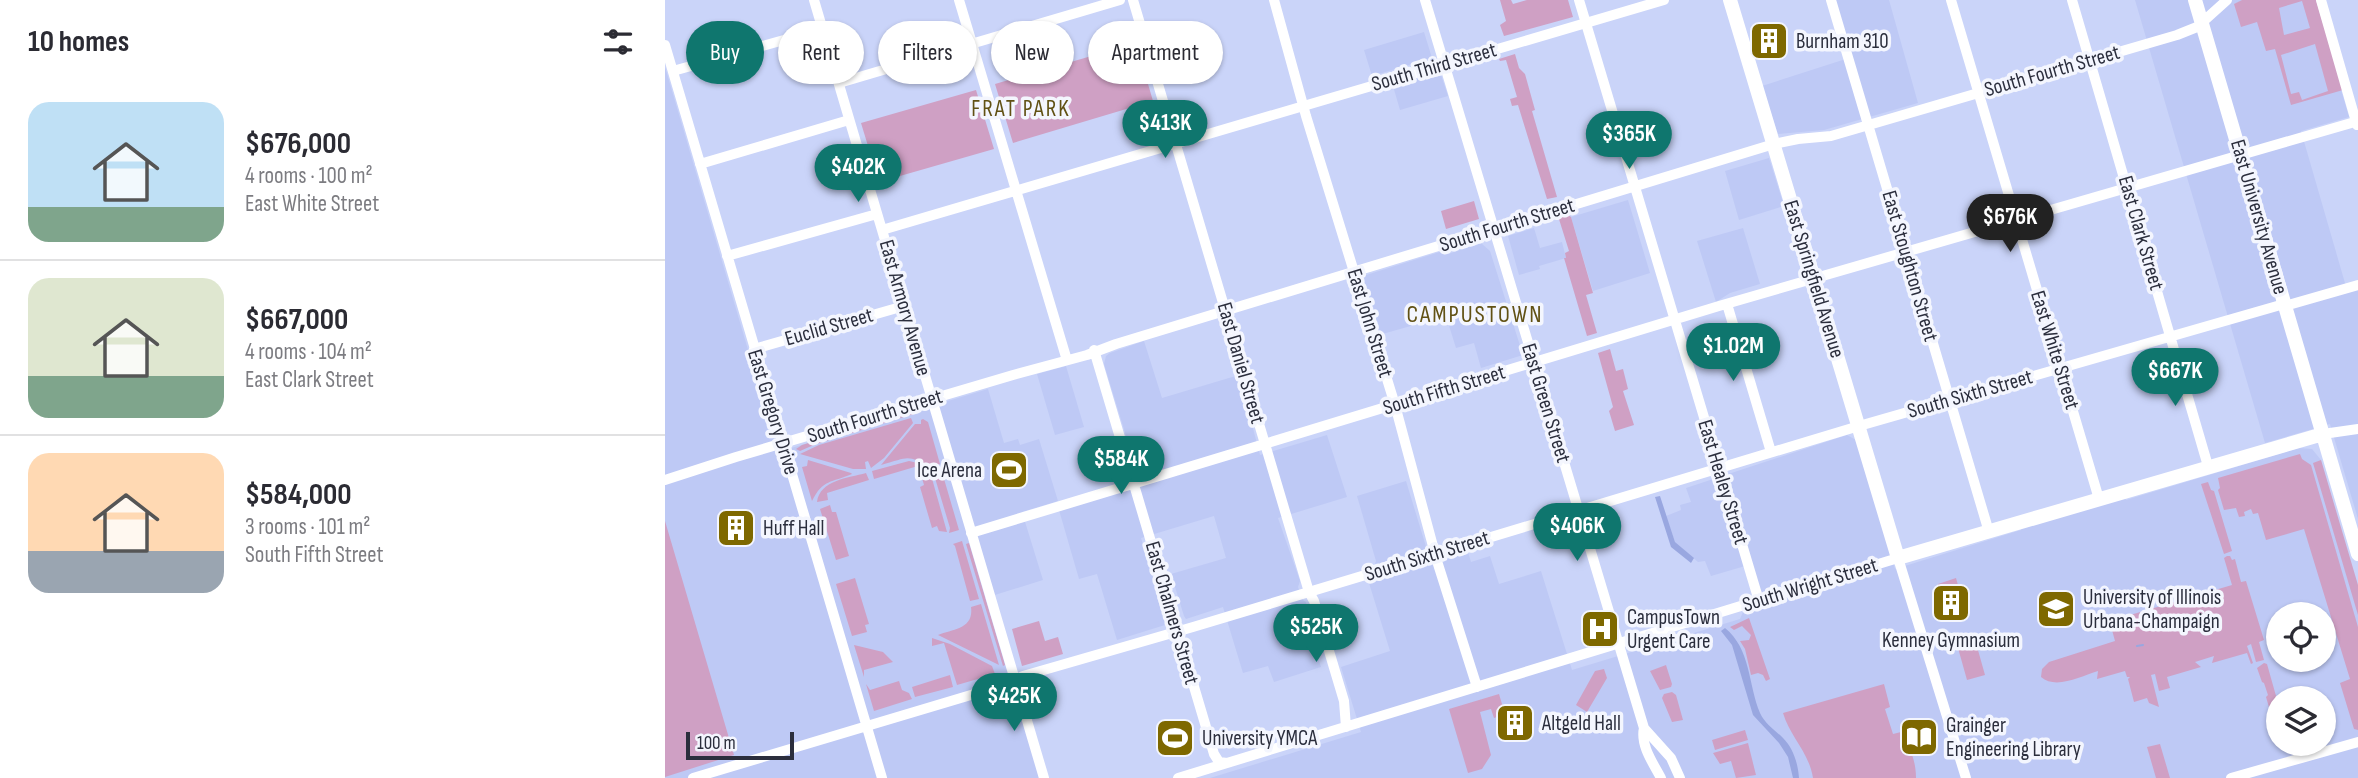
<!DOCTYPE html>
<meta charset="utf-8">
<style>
:root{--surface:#fff;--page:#f2f2f3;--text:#2b2b33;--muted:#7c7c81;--line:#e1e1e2;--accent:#0f766e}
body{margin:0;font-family:"Sofia Sans Condensed",sans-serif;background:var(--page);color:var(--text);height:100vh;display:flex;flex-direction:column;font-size:26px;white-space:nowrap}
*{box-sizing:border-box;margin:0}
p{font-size:23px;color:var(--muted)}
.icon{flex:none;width:38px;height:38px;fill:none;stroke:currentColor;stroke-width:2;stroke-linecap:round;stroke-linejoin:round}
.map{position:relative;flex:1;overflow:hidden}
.panel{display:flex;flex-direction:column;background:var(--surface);width:665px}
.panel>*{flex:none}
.guide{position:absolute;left:21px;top:21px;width:665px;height:63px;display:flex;gap:14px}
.buttons{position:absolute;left:1601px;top:602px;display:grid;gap:14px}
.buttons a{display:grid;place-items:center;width:70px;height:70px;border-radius:50%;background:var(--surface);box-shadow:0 2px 5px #0004;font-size:35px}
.scale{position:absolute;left:21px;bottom:18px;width:108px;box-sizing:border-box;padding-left:7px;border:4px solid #2b2e3d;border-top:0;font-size:19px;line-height:24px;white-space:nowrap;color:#2b2e3d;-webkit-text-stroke:5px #f4f6fe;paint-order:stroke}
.price{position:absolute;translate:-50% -60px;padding:0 16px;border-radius:24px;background:var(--accent);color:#fff;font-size:23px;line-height:46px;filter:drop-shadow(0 2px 4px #0008)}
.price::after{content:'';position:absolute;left:50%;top:42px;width:21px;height:16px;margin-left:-10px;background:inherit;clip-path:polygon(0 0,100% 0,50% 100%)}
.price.on{background:#222;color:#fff}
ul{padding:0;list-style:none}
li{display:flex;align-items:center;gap:21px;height:175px;padding:0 28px}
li+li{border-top:2px solid var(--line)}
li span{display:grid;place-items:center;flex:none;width:196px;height:140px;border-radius:21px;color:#555}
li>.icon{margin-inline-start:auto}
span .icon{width:84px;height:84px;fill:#fffc;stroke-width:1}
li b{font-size:30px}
h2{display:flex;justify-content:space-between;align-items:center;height:84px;padding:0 28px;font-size:30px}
.pill{padding:0 24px;border-radius:32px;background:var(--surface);box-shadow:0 2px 5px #0004;font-size:24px;line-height:63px}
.pill.on{background:var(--accent);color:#fff}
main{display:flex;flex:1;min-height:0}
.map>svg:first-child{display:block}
.built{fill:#bec9f5;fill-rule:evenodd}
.green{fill:#cfa0c4;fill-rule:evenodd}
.water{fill:#99a7e0}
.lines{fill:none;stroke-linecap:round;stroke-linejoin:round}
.stream{stroke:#99a7e0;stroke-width:2}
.minor{stroke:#fff;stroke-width:10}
.major{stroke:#fff;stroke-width:14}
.labels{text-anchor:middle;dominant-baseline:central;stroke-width:7;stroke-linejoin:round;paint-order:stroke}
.poi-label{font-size:21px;fill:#2b2e3d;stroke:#f4f6fe;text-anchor:start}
.street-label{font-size:21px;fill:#2b2e3d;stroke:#f4f6fe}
.neighbourhood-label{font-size:23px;letter-spacing:2px;fill:#615114;stroke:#f4f6fe}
.quarter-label{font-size:24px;letter-spacing:2px;fill:#615114;stroke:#f4f6fe}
</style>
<main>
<section class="panel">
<h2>10 homes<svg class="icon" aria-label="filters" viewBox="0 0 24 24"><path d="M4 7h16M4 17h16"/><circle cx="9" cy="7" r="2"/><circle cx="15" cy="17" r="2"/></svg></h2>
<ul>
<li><span style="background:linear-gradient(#bfe0f5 75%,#7fa58c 0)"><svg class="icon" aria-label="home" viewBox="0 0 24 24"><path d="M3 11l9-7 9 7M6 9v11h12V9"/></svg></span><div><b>$676,000</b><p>4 rooms · 100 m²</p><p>East White Street</p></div></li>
<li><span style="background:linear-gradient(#dfe7d0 70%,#7fa58c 0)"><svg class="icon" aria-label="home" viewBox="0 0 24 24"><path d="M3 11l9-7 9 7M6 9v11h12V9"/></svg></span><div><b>$667,000</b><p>4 rooms · 104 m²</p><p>East Clark Street</p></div></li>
<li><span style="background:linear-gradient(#ffd9b3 70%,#9aa5b1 0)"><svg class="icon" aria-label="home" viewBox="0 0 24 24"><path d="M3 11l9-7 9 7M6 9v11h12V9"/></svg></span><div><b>$584,000</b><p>3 rooms · 101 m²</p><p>South Fifth Street</p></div></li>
</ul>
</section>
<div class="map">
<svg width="1693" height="778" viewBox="0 0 1693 778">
<rect width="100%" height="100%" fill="#cad4f9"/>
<!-- built -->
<path class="built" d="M1170 0H1224L1253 103 1159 130 1113 134 1097 86 1187 57Z
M1470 0H1650L1684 117 1636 131 1682 290 1693 288V519L1665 424 1600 443Z
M759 32 767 58 707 76 699 50Z
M0 67 113 452 323 389 339 443 353 439 355 445 374 439 393 501 357 512 378 580 320 598 375 778H0Z
M765 73 776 75 783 96 735 110 728 86Z
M1104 158 1119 206 1074 220 1060 171Z
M963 200 985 273 928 291 906 217Z
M869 228 875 248 897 242 901 258 874 266 875 269 854 275 843 236Z
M1078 228 1095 284 1065 293 1051 302 1032 241Z
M816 243 825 251 858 355 816 368 809 343 791 348 781 316 714 335 698 276 781 250 783 254Z
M479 341 497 398 574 375 595 455 662 435 682 497 613 518 635 581 633 587 638 600 641 602 647 639 656 667 609 682 603 666 578 673 558 607 521 619 519 616 506 574 561 558 549 516 476 538 501 622 500 625 452 640 432 574 414 579 394 510 476 485 439 364 441 356 445 353Z
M401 366 419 427 390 435 372 374Z
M1182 435 1191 440 1195 448 1230 569 1356 530 1355 527 1459 497 1461 500 1634 448 1647 449 1656 460 1693 592V778H545L696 732 676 667 725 651 704 583 711 561 692 496 741 481 766 563 803 552 806 562 825 556 834 584 876 571 907 670 1075 619 1078 612 1100 605 1087 564 1046 576 1040 561 1033 562 1010 542 1001 516 1016 510 1015 505 1026 502 1021 488ZM1614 614H1659V660H1614ZM1614 698H1659V744H1614Z"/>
<!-- green -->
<path class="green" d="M835 0H846L848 4 862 0H903L908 17 839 36 835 25 841 21Z
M1577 0H1651L1678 90 1626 105 1610 49 1601 51 1592 22 1576 27 1569 4ZM1637 1 1645 28 1619 35 1614 8ZM1650 44 1663 91 1637 100 1634 92 1626 94 1616 55Z
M471 43 488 101 348 143 330 84Z
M850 54 854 68 860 74 870 110 867 111 892 197 882 199 853 105 847 106 845 99 852 97 841 60 835 61 834 59Z
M311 90 329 149 214 182 196 123Z
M809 201 814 219 781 229 776 211Z
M902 214 906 217 928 293 921 295 932 333 922 336 899 258H901L900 253 904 251 893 216Z
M945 349 951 371 958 369 963 389 958 391 969 425 950 431 944 411 948 407 933 353Z
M252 410V413L151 444 135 451 131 449 137 445Z
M246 418 248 423 219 458 206 468 203 461 200 462 201 469H188L135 454 154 445Z
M258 419 263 422 275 464 267 468C241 454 245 457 216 465L250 424H256V420Z
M1635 454 1637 459 1646 465 1693 627V730L1689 729 1675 683 1685 679 1639 529 1601 540 1593 513 1588 514 1586 509 1579 512 1580 516 1574 517 1571 508 1559 510 1553 490 1555 488 1553 478Z
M143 460 186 473 187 474C166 483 158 479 147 501L137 467 142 466Z
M1656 460 1693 585V615L1648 463Z
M244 461 253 463 261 470 255 472 253 466 209 479 207 471Z
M277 472 294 530 284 533 285 528 270 478 267 475Z
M201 473 204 480 162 493 163 500 152 502C155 480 183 478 201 473Z
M266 475 282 532 274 531 272 526 267 528 255 487 259 485 257 478Z
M1543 482 1546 490 1549 491 1567 551 1559 554 1536 484Z
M165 505 167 512H171L184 556 171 560 155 509Z
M0 521 69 755 0 777Z
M297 541 314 599 305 601 290 546 288 544Z
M304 543 340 665 338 666 301 544Z
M1562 556H1565L1567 560 1570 559 1576 582 1581 581 1599 640 1594 642 1599 660 1591 662 1586 644 1582 646 1588 663 1586 664 1582 653 1547 663 1549 656 1530 662 1536 667 1502 677 1505 688 1494 691 1490 674 1486 675 1494 707 1484 703 1482 698 1469 702 1463 679 1465 677H1462L1460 671 1432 679 1433 671C1416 676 1391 690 1376 677L1377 669 1384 662 1450 641 1447 630 1458 627 1455 618 1567 585 1559 558Z
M190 578 204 624 200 625 202 632 187 636 171 584Z
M1291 578 1300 610 1282 616 1273 584Z
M316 604 334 665 273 635C288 629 309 629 306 607Z
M1084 618 1105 679 1101 681 1098 675 1093 673 1086 675 1080 649 1075 641 1084 640 1086 635 1077 626 1069 630 1065 627Z
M374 621 380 641 393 637 398 654 357 666 347 629Z
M267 638 285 644 327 666 330 674 292 685 279 643 267 646Z
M1311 643 1320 675 1302 680 1293 648Z
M189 645 218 652 228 662 199 670V677Z
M1599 663 1602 664 1613 703V738L1601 697 1603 695 1599 683 1597 682 1592 668Z
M1001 665 1007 684 1006 687 995 690 985 671Z
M939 669 942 678 922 712 911 705 930 671Z
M285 675 288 687 250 697 247 687Z
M234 681 237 690 244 693 247 699 209 711 201 684 205 690Z
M1219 684 1225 707 1220 709 1228 734 1236 732C1245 747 1251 761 1251 778H1148C1144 752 1125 737 1118 713Z
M1007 692 1011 695 1018 720 1007 722 997 698 999 694Z
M834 694 840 714 829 718 826 709 815 712 826 755 817 769 803 773 784 709Z
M1080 730 1083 740 1050 750 1047 740Z
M1083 743 1091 775 1071 778 1066 761 1055 764 1048 753Z
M1495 744 1505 778H1491L1482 747Z"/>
<!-- water -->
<path class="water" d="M995 496 1010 542 1029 558 1026 563 1006 547 990 497Z
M1060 628C1086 649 1083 684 1095 713 1100 724 1110 730 1118 738 1128 748 1133 763 1134 778H1128L1123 757 1114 743 1088 715 1067 645 1056 631Z"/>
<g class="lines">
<!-- stream -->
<path class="stream" d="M1472 646 1478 645"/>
<!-- minor -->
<path class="minor" d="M149 0 379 778
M294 0 401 357
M468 0 644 592 649 601 679 701 681 727
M609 0 641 116 730 405 772 561 812 687
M760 0 979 728C975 745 988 763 996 778
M914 0 1094 601
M1166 0 1324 532
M1286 0 1434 499
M1407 0 1543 466
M1656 0 1692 125
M0 45 217 778
M8 71 158 29
M174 83 455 0
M35 164 184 120
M217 230 999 0
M62 256 212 214
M1062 304 1106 452
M1620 306 1693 285
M89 349 239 306
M429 350 549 754 554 762 562 763
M1658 434 1693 429
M0 480 71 457 348 375 422 355 451 344 1109 144 1133 139 1166 136 1512 35 1532 27 1562 0
M306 533 1054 306 1693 121
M979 728 1006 758 1015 778
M28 778 336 686 358 676 528 627 1194 426 1619 304
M513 778 1233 558 1301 778
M1566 778 1693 742"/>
<!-- major -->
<path class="major" d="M1065 0 1233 558 1658 434
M1530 0 1693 554"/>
</g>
<!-- icons -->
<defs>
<symbol id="building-square" viewBox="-11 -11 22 22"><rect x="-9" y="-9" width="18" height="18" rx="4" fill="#7e6800" stroke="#f4f6fe"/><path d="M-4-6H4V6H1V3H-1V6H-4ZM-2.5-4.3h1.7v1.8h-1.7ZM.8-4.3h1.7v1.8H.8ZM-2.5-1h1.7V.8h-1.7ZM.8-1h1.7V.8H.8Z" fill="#fff"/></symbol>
<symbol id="stadium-square" viewBox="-11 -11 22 22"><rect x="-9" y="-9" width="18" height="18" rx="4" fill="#7e6800" stroke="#f4f6fe"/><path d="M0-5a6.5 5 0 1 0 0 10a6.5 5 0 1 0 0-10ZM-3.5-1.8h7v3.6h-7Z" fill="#fff"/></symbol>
<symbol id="university-square" viewBox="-11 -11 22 22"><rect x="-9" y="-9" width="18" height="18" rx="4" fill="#7e6800" stroke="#f4f6fe"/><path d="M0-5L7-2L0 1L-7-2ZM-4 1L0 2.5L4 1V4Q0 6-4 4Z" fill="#fff"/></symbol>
<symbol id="hospital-square" viewBox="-11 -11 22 22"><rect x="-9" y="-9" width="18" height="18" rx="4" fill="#7e6800" stroke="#f4f6fe"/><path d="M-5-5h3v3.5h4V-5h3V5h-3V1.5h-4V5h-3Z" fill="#fff"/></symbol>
<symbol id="library-square" viewBox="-11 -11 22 22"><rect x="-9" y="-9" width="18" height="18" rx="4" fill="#7e6800" stroke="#f4f6fe"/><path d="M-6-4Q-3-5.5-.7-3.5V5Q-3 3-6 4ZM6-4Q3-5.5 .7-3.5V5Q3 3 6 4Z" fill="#fff"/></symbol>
</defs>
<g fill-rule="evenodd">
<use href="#building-square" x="1082" y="19" width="44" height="44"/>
<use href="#stadium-square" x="322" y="448" width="44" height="44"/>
<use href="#building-square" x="49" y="506" width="44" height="44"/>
<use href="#building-square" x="1264" y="581" width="44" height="44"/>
<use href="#university-square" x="1369" y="587" width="44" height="44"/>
<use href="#hospital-square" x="913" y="607" width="44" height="44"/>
<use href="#building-square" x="828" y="701" width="44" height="44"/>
<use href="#library-square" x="1232" y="715" width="44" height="44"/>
<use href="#stadium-square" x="488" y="716" width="44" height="44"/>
</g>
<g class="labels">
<!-- poi labels -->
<g class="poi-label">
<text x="1131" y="41">Burnham 310</text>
<text x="317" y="470" text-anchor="end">Ice Arena</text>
<text x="98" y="528">Huff Hall</text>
<text x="1418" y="597">University of Illinois<tspan x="1418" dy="24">Urbana-Champaign</tspan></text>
<text x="962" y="617">CampusTown<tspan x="962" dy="24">Urgent Care</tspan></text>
<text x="1286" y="640" text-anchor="middle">Kenney Gymnasium</text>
<text x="877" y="723">Altgeld Hall</text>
<text x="1281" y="725">Grainger<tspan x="1281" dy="24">Engineering Library</tspan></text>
<text x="537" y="738">University YMCA</text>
</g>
<!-- street labels -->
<g class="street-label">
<text transform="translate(769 67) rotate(-16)">South Third Street</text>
<text transform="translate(1387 71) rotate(-16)">South Fourth Street</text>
<text transform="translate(1594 217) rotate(74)">East University Avenue</text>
<text transform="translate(842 225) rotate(-17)">South Fourth Street</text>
<text transform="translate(1476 233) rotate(74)">East Clark Street</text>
<text transform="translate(1245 266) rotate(74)">East Stoughton Street</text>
<text transform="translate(1149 279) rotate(73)">East Springfield Avenue</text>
<text transform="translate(240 308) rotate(74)">East Armory Avenue</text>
<text transform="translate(705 323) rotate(73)">East John Street</text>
<text transform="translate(164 327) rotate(-16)">Euclid Street</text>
<text transform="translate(1390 350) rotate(73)">East White Street</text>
<text transform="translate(576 363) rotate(74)">East Daniel Street</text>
<text transform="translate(779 390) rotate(-17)">South Fifth Street</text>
<text transform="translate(1305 394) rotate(-16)">South Sixth Street</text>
<text transform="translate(881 403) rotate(73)">East Green Street</text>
<text transform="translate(108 412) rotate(73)">East Gregory Drive</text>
<text transform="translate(210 416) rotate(-17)">South Fourth Street</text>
<text transform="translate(1058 482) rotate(73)">East Healey Street</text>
<text transform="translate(762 556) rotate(-17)">South Sixth Street</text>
<text transform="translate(1145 585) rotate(-17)">South Wright Street</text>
<text transform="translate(507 613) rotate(74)">East Chalmers Street</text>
</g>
<!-- neighbourhood labels -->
<g class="neighbourhood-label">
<text x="356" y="109">FRAT PARK</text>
</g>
<!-- quarter labels -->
<g class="quarter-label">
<text x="810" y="314">CAMPUSTOWN</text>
</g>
</g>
</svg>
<div class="buttons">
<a><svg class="icon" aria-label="locate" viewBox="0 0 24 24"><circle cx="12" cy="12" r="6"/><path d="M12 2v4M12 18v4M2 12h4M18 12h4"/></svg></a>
<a><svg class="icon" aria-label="layers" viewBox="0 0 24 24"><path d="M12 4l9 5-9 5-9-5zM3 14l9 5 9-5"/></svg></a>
</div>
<div class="scale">100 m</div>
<b class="price" style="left:500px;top:160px">$413K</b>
<b class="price" style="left:964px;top:171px">$365K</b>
<b class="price" style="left:193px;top:204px">$402K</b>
<b class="price on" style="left:1345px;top:254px">$676K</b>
<b class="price" style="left:1068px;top:383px">$1.02M</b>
<b class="price" style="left:1510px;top:408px">$667K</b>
<b class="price" style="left:456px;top:496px">$584K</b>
<b class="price" style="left:912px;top:563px">$406K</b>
<b class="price" style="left:651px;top:664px">$525K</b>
<b class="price" style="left:349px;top:733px">$425K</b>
<div class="guide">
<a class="pill on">Buy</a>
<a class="pill">Rent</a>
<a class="pill">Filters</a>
<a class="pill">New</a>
<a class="pill">Apartment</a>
</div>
</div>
</main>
